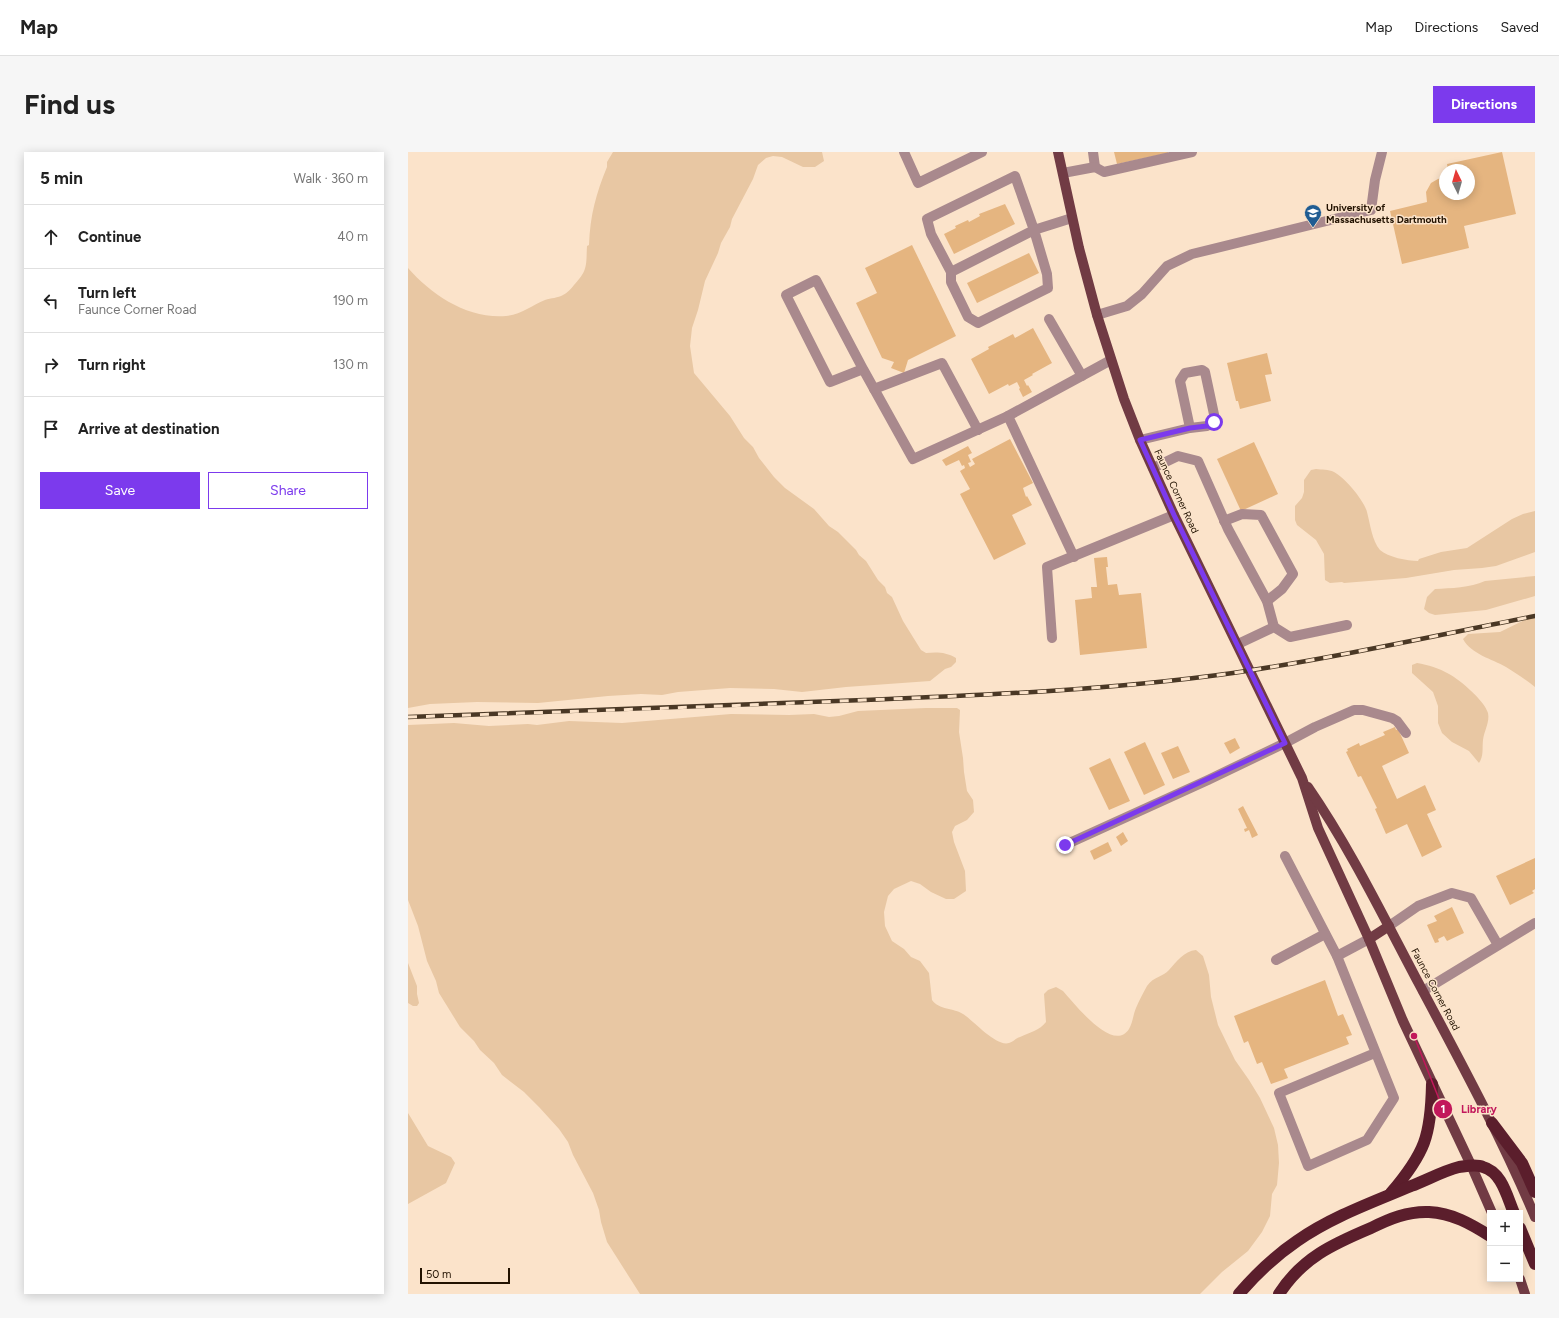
<!DOCTYPE html>
<meta charset="utf-8">
<style>
body{margin:0;font-family:Figtree,sans-serif;background:#f6f6f6;color:#222}
.controls{position:absolute;right:12px;bottom:12px;display:grid;overflow:hidden;border-radius:0px;box-shadow:0 2px 10px #0003}
.controls button{width:36px;height:36px;display:grid;place-items:center;padding:0;border:0;border-bottom:1px solid #e0e0e0;background:#fff;color:#222;font:20px sans-serif}
.compass{position:absolute;left:1031px;top:12px;width:36px;height:36px;border-radius:50%;background:#fff;box-shadow:0 2px 10px #0003;rotate:355deg}
.scale{position:absolute;left:12px;bottom:10px;width:90px;box-sizing:border-box;padding-left:4px;border:2px solid #221200;border-top:0;font-size:11px;line-height:14px;white-space:nowrap;color:#221200;-webkit-text-stroke:3px #fbe3ca;paint-order:stroke}
.stop{position:absolute;width:12px;height:12px;margin:-9px;border:3px solid #7c3aed;border-radius:50%;background:#fff}
.stop.end{background:#7c3aed;border-color:#fff;box-shadow:0 1px 4px #0008}
.list{margin:0;padding:0;list-style:none}
h2{display:flex;justify-content:space-between;align-items:center;height:52px;margin:0;padding:0 16px;font-size:17px}
h2 small{font-size:13px;font-weight:400;color:#767676}
.list li{display:grid;grid-template-columns:26px 1fr auto;gap:12px;align-items:center;box-sizing:border-box;height:64px;padding:0 16px;border-top:1px solid #e0e0e0}
.list b{display:block;font-size:15px;white-space:nowrap}
.list p{margin:0;font-size:13px;white-space:nowrap;color:#767676}
.list em{font-size:13px;font-style:normal;color:#767676}
.actions{display:flex;gap:8px;padding:12px 16px}
.actions a{flex:1;padding:9px 0;border:1px solid #7c3aed;border-radius:0px;text-align:center;font-size:14px;color:#7c3aed}
.actions .main{background:#7c3aed;color:#fff}
.icon{flex:none;width:22px;height:22px;fill:none;stroke:currentColor;stroke-width:2;stroke-linecap:round;stroke-linejoin:round}
.map{position:relative;flex:none;width:1127px;height:1142px;overflow:hidden;border-radius:0px}
header{display:flex;align-items:center;gap:24px;box-sizing:border-box;height:56px;padding:0 20px;background:#fff;border-bottom:1px solid #e0e0e0}
header strong{font-size:19px}
nav{display:flex;gap:22px;margin-inline-start:auto;font-size:14px}
.intro{display:flex;align-items:center;justify-content:space-between;box-sizing:border-box;height:96px;padding:0 24px}
h1{margin:0;font-size:28px}
.button{padding:10px 18px;border-radius:0px;background:#7c3aed;color:#fff;font-size:14px;font-weight:700}
main{display:flex;gap:24px;padding:0 24px}
aside{flex:1;background:#fff;border-radius:0px;box-shadow:0 2px 10px #0003}
.map>svg:first-child{display:block}
</style>
<header>
<strong>Map</strong>
<nav><a>Map</a><a>Directions</a><a>Saved</a></nav>
</header>
<div class="intro"><h1>Find us</h1><a class="button">Directions</a></div>
<main>
<aside>
<h2>5 min<small>Walk · 360 m</small></h2>
<ul class="list">
<li><svg class="icon" aria-label="ahead" viewBox="0 0 24 24"><path d="M12 20V5M6 11l6-6 6 6"/></svg><div><b>Continue</b></div><em>40 m</em></li>
<li><svg class="icon" aria-label="left" viewBox="0 0 24 24"><path d="M17 20v-9H6M10 6l-5 5 5 5"/></svg><div><b>Turn left</b><p>Faunce Corner Road</p></div><em>190 m</em></li>
<li><svg class="icon" aria-label="right" viewBox="0 0 24 24"><path d="M7 20v-9h11M14 6l5 5-5 5"/></svg><div><b>Turn right</b></div><em>130 m</em></li>
<li><svg class="icon" aria-label="arrive" viewBox="0 0 24 24"><path d="M6 21V4h12l-3 4 3 4H6"/></svg><div><b>Arrive at destination</b></div></li>
</ul>
<div class="actions"><a class="main">Save</a><a>Share</a></div>
</aside>
<div class="map">
<svg width="1127" height="1142" viewBox="0 0 1127 1142">
<rect width="100%" height="100%" fill="#fbe3ca"/>
<g fill="#e8c7a3">
<path d="M205 0H414L416 9 407 15H395L374 5 365 4 358 6 350 13 345 27 324 67 322 75 313 91 310 101 297 129 290 158 284 176 282 194 286 221 322 264 336 286 345 295 351 306 366 325 377 336 406 357 421 374 430 380 448 398 451 403 458 409 470 428 477 435 479 441 484 445 495 469 513 498 518 501C529 500 538 500 548 506V510L543 515 537 517 522 529 438 535 394 540 366 537 322 536 270 540 254 543 233 542 200 544 130 551 69 550 22 552 0 556V116C24 143 59 167 98 164 113 163 124 153 137 148 143 146 150 146 155 143 159 141 163 137 166 133 180 118 178 114 179 94L181 93C182 63 188 42 199 15V10Z"/>
<path d="M908 317C914 318 920 317 926 320 937 326 956 348 959 360 962 371 964 389 972 398 980 405 999 409 1010 409L1011 407 1033 400 1059 396 1104 367 1115 362 1127 359V400L1088 414 1074 416 1046 418 998 426 936 431 934 430 922 431 917 428 916 402 908 388 889 373 887 368V354L894 346 896 340V328L903 318Z"/>
<path d="M1127 424V444L1078 458 1027 463 1021 461 1016 457 1019 445 1027 437C1043 436 1062 436 1077 429Z"/>
<path d="M1127 463V535C1118 528 1108 521 1098 515 1084 507 1063 502 1055 487L1060 482 1092 480Z"/>
<path d="M1009 511C1020 513 1031 516 1041 522 1052 528 1076 548 1080 561 1082 570 1076 579 1075 588 1074 596 1076 604 1071 611L1061 599 1044 590 1034 581 1030 571V554L1025 540 1004 521V513Z"/>
<path d="M518 556H549L552 558 551 580 555 606 556 620 559 639 565 648 566 660 559 668 547 674 544 680 546 690 557 719 558 739 546 747H538L523 740 512 732 503 729 486 737 480 744 476 760 477 774 484 789 496 797 503 805 512 809 521 821 524 848C531 858 546 856 555 862 565 868 588 895 601 891 605 890 608 886 612 885 621 881 632 878 638 870L636 842 640 838 648 835 655 839C666 851 705 902 721 877 725 870 725 863 728 856 731 849 735 841 739 834 746 824 755 825 761 818 768 810 776 799 788 798L795 804 801 823 803 845 810 873 827 908 841 928 852 946 866 976 870 993 871 1011 869 1033 864 1042 862 1064 854 1080 840 1099 814 1120 792 1142H232L199 1090 193 1070 191 1058 185 1041 165 1003 160 990 151 977 131 955 116 940 94 923 86 911 72 898 66 889 52 875 31 841 28 829 19 809 10 774 0 748V573L46 571 81 574 120 572 129 573 161 569 214 571 323 562 381 563 406 562 421 565 431 564 450 559Z"/>
<polygon points="0,811 9,834 9,842 11,851 9,854 5,854 0,851"/>
<polygon points="0,961 20,994 43,1005 47,1011 38,1031 0,1052"/>
</g>
<g fill="#e5b580">
<polygon points="706,0 760,0 760,1 709,12"/>
<polygon points="1094,0 1108,62 1056,74 1061,96 994,112 982,59 1019,50 1018,40 1023,31 1030,27 1037,25 1037,42 1061,42 1061,18 1040,18 1039,12"/>
<polygon points="597,52 607,72 546,102 536,82 548,76 547,74 560,68 561,70 572,64 571,62"/>
<polygon points="504,93 548,184 500,208 496,221 483,216 486,210 474,206 448,151 469,141 457,116"/>
<polygon points="621,101 631,121 569,151 559,131"/>
<polygon points="625,176 644,211 624,222 625,223 616,228 619,234 620,233 624,240 615,245 611,237 612,236 609,230 601,234 600,232 581,242 563,207 581,197 580,195 605,182 607,186"/>
<polygon points="859,201 864,222 857,223 863,249 832,257 830,249 828,249 819,211"/>
<polygon points="602,287 625,331 615,336 618,345 619,344 624,353 604,363 618,392 586,408 552,342 562,337 552,319 557,316 556,313 554,314 551,308 538,314 534,308 560,294 564,301 560,303 563,310 560,311 562,315 567,312 564,307"/>
<polygon points="846,290 870,342 833,359 809,307"/>
<polygon points="699,405 700,415 698,415 700,433 709,432 711,443 733,441 739,496 672,503 667,448 684,446 683,435 689,435 686,406"/>
<polygon points="987,575 988,578 990,577 1001,601 974,614 989,647 1017,633 1028,658 1019,662 1034,695 1014,705 999,672 978,682 967,657 969,656 953,624 950,625 938,600 940,599 939,597 951,591 952,594 977,583 975,580"/>
<polygon points="827,586 832,596 822,602 816,591"/>
<polygon points="737,590 757,633 736,643 716,600"/>
<polygon points="770,594 782,620 765,627 753,601"/>
<polygon points="702,606 722,649 701,658 681,616"/>
<polygon points="835,654 850,683 844,686 841,678 837,680 836,677 839,676 830,657"/>
<polygon points="715,680 720,689 713,694 708,685"/>
<polygon points="700,690 704,699 686,708 682,699"/>
<polygon points="1127,706 1127,737 1124,739 1126,741 1102,753 1088,724"/>
<polygon points="1044,755 1056,781 1039,789 1036,784 1030,787 1031,790 1027,791 1019,773 1029,769 1026,764"/>
<polygon points="917,828 930,864 935,862 944,883 938,885 941,892 876,917 880,926 863,932 854,910 849,912 840,889 836,891 826,864"/>
</g>
<g fill="none" stroke-linecap="round" stroke-linejoin="round">
<g stroke="#a9898d" stroke-width="10">
<polyline points="496,0 510,31 574,0"/>
<polyline points="685,0 687,15"/>
<polyline points="655,21 687,15 696,20 784,0"/>
<polyline points="543,120 626,78 607,24 519,67 523,82 543,120 543,130 560,165 570,171 640,136 639,122 626,78 664,66"/>
<polyline points="689,163 719,154 734,142 759,114 784,102 963,58 967,28 974,0"/>
<polyline points="641,167 674,224"/>
<polyline points="455,217 408,128 378,143 422,230 455,217 505,307 600,264"/>
<polyline points="466,237 534,211 570,278"/>
<polyline points="732,288 782,276 799,274 806,270 807,267 797,220 794,218 777,221 772,229 782,276"/>
<polyline points="745,316 770,304 790,309 820,377 859,449 866,475"/>
<polyline points="816,369 834,362 853,363 885,422 874,437 859,449"/>
<polyline points="666,405 600,264 703,208"/>
<polyline points="644,486 639,415 766,363"/>
<polyline points="830,492 866,475 882,485 939,473"/>
<polyline points="657,693 800,628 877,591 907,575 946,558 955,558 984,566 989,569 998,581"/>
<polyline points="877,704 929,804 986,946 959,988 900,1014 871,941 967,901"/>
<polyline points="981,774 1010,754 1044,741 1063,746 1090,793"/>
<polyline points="929,804 961,787"/>
<polyline points="868,808 917,782"/>
<polyline points="1015,839 1127,771"/>
</g>
<g stroke="#713b44" stroke-width="10">
<polyline points="650,0 671,96 689,163 716,247 732,288 766,363 894,626 910,676 961,787 995,869 1063,1013 1084,1061"/>
<path d="M900 635C942 696 975 764 1010 830 1051 907 1093 984 1127 1065"/>
<polyline points="961,787 981,774"/>
<polyline points="1112,1127 1117,1142"/>
</g>
<g stroke="#5b1e2c" stroke-width="12">
<polyline points="1084,971 1114,1011 1127,1040"/>
<path d="M983 1041C1017 1001 1023 984 1024 932"/>
<polyline points="1112,1076 1127,1112"/>
<path d="M831 1142C848 1122 867 1104 889 1089 923 1065 965 1050 1003 1034 1019 1028 1035 1019 1051 1015 1059 1014 1068 1012 1075 1015 1094 1020 1099 1045 1106 1061"/>
<path d="M871 1142C894 1106 925 1092 963 1076 981 1067 1000 1059 1021 1060 1044 1061 1063 1072 1082 1084"/>
</g>
<defs>
<path id="rail" d="M0 565C152 560 304 555 456 548 579 543 703 538 825 521 926 506 1026 484 1127 464"/>
</defs>
<use href="#rail" stroke="#4a3825" stroke-width="4.5"/>
<use href="#rail" stroke="#fbe3ca" stroke-width="3" stroke-dasharray="9" stroke-linecap="butt"/>
</g>
<g fill="none" stroke-linecap="round" stroke-linejoin="round">
<polyline stroke="#7c3aed" stroke-width="5" points="657,693 877,591 766,363 732,288 782,276 799,274 806,270"/>
</g>
<defs>
<symbol id="university-pin" viewBox="-11 -11 22 30"><path d="M0 17L-7.5 6A9.5 9.5 0 1 1 7.5 6Z" fill="#1f5c92" stroke="#fbe3ca"/><path d="M0-5L7-2L0 1L-7-2ZM-4 1L0 2.5L4 1V4Q0 6-4 4Z" fill="#fff"/></symbol>
</defs>
<g fill-rule="evenodd">
<use href="#university-pin" x="895" y="51" width="20" height="27"/>
</g>
<g text-anchor="middle" stroke-width="3" stroke-linejoin="round" paint-order="stroke">
<g font-size="10" font-weight="bold" fill="#221200" stroke="#fbe3ca" text-anchor="start">
<text x="918" y="59">University of<tspan x="918" dy="12">Massachusetts Dartmouth</tspan></text>
</g>
<g font-size="10" fill="#221200" stroke="#fbe3ca">
<text transform="translate(769 339) rotate(65)" y="4">Faunce Corner Road</text>
<text transform="translate(1028 837) rotate(62)" y="4">Faunce Corner Road</text>
</g>
</g>
<path fill="none" stroke="#c2185b" stroke-width="1.5" d="M1006 884L1035 957"/>
<g fill="#c2185b" stroke="#fbe3ca" stroke-width="1.5">
<circle cx="1006" cy="884" r="4"/>
<circle cx="1035" cy="957" r="10"/>
</g>
<g font-size="12" text-anchor="middle" font-weight="bold" fill="#fff">
<text x="1035" y="961">1</text>
</g>
<g font-size="11" text-anchor="middle" font-weight="bold" fill="#c2185b" stroke="#fbe3ca" stroke-width="3" stroke-linejoin="round" paint-order="stroke">
<text x="1071" y="961">Library</text>
</g>
</svg>
<div class="controls">
<button>+</button>
<button>−</button>
</div>
<svg class="compass" viewBox="-18 -18 36 36"><path d="M0-13l5 13h-10z" fill="#e53935"/><path d="M0 13l5-13h-10z" fill="#767676"/></svg>
<div class="scale">50 m</div>
<div class="stop" style="left:806px;top:270px"></div>
<div class="stop end" style="left:657px;top:693px"></div>
</div>
</main>
